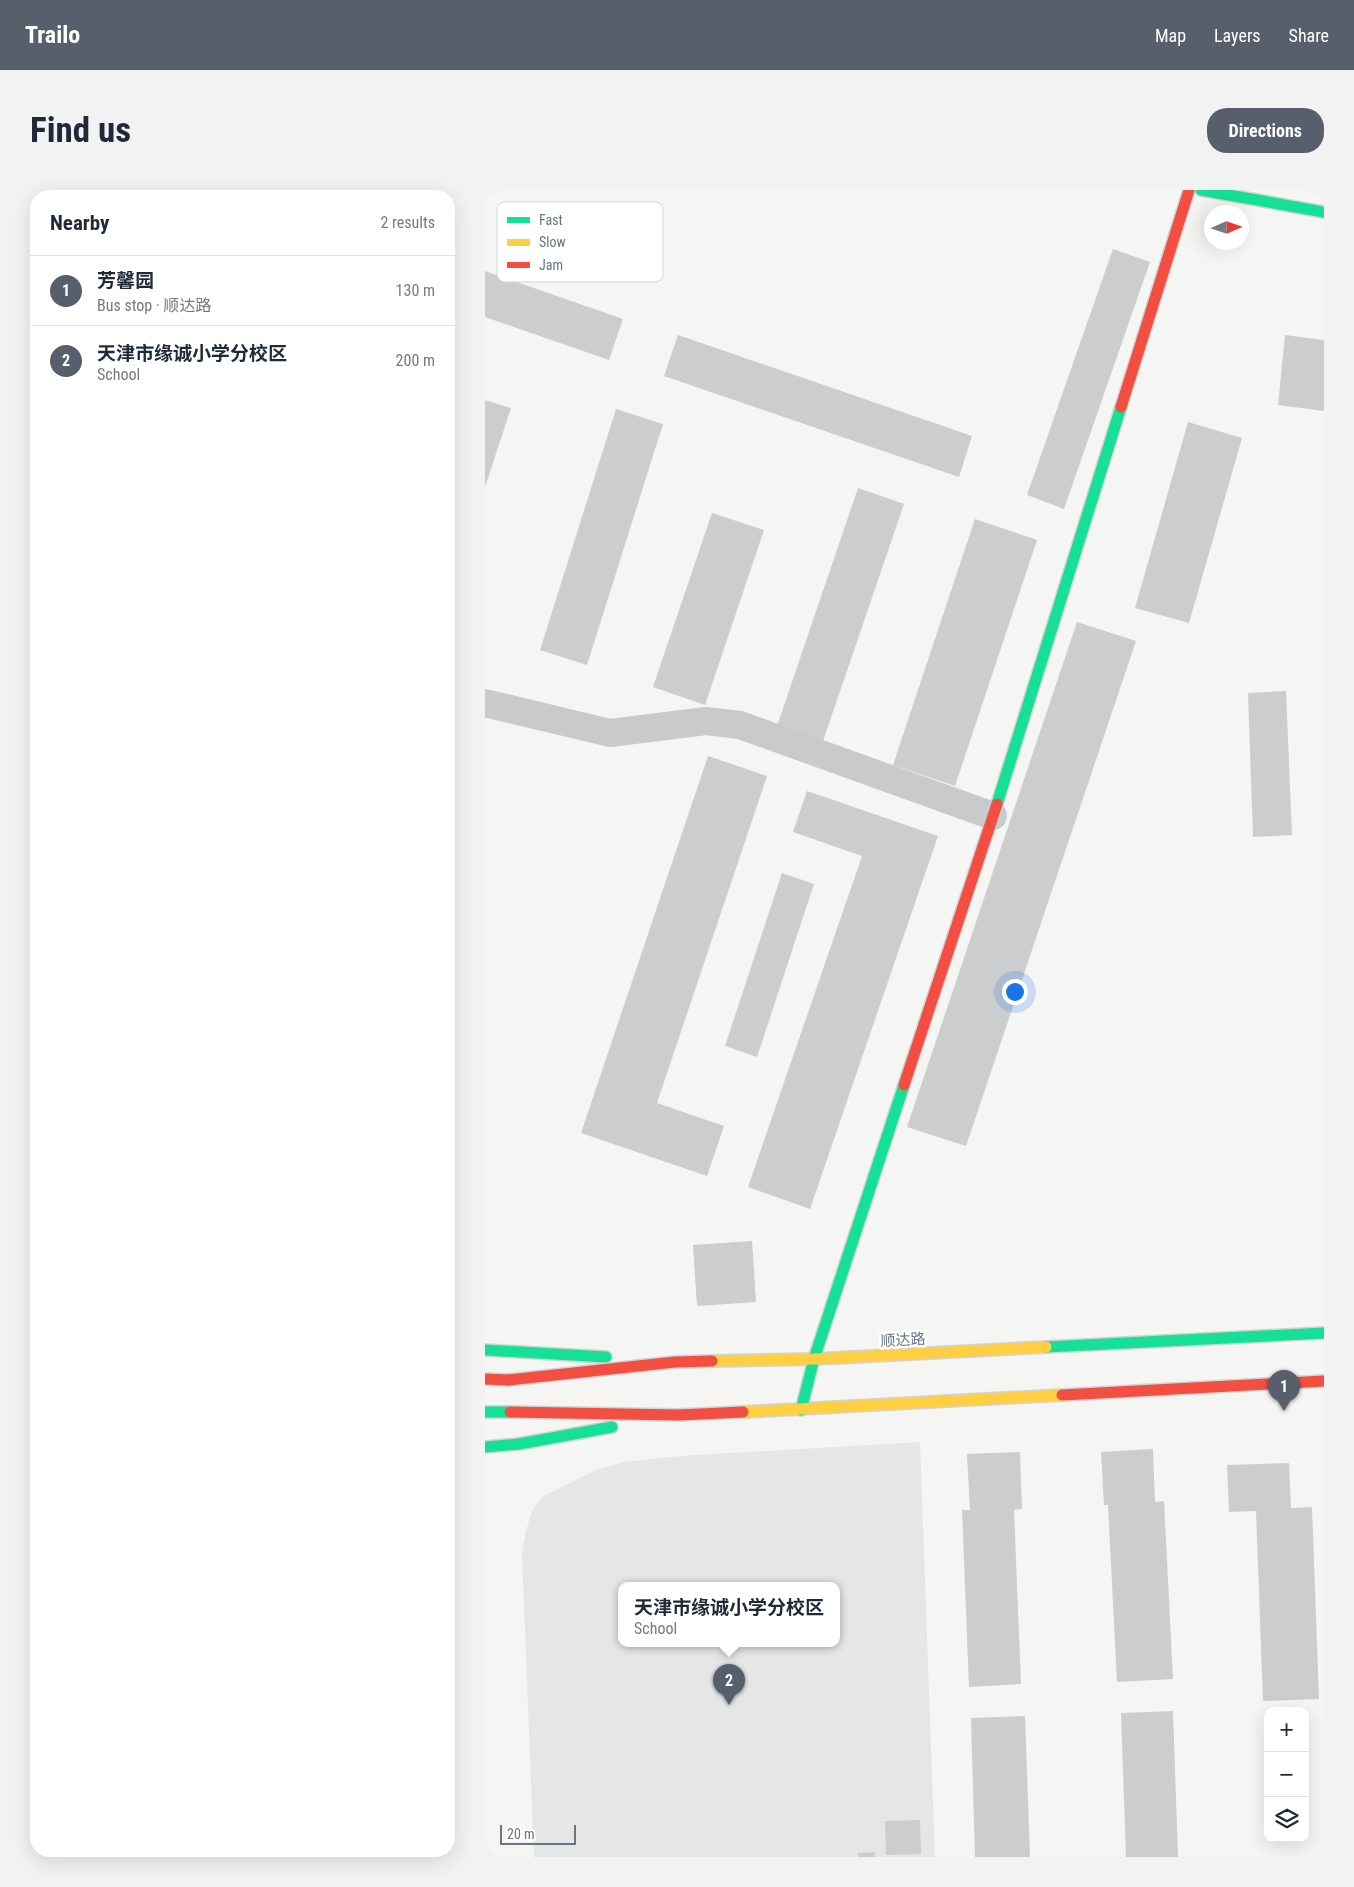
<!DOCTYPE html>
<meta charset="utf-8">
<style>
body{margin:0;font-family:"Roboto Condensed","Noto Sans SC",sans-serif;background:#f2f2f3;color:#1f2937}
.controls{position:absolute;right:15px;bottom:15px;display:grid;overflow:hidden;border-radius:10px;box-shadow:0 5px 20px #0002}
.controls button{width:45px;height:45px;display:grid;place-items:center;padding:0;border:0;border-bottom:1px solid #e0e1e3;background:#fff;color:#1f2937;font:25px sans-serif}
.compass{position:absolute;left:719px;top:15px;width:45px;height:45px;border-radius:50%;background:#fff;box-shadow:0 5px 20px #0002;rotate:87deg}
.scale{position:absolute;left:15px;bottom:12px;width:76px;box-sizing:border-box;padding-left:5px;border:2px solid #677682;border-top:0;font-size:14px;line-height:18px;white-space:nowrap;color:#677682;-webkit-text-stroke:4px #fff;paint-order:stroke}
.you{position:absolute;left:529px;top:801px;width:18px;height:18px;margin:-12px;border:4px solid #fff;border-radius:50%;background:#1a73e8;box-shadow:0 0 0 8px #1a73e833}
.badge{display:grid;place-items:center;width:32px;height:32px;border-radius:50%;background:#565f6b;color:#fff;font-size:16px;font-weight:700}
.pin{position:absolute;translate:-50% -41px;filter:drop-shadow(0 1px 2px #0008)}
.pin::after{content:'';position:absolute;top:26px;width:18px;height:15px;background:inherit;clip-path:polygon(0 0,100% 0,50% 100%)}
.popup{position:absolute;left:133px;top:1392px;width:222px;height:65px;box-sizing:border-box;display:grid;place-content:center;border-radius:10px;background:#fff;filter:drop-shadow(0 1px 4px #0005);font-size:16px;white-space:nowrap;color:#747a83}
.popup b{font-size:19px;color:#1f2937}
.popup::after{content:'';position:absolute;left:50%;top:100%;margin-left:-10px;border:10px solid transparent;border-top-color:#fff}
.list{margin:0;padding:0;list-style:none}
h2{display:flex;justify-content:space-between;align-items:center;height:65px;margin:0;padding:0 20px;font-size:21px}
h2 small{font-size:16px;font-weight:400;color:#747a83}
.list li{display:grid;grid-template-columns:32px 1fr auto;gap:15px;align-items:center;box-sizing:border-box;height:70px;padding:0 20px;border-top:1px solid #e0e1e3}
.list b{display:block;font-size:19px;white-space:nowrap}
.list p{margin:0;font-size:16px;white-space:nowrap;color:#747a83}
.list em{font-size:16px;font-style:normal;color:#747a83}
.icon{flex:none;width:28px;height:28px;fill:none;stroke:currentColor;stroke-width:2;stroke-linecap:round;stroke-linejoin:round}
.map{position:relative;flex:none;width:839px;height:1667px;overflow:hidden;border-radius:20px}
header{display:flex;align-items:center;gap:30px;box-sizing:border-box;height:70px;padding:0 25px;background:#565f6b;color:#fff}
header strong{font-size:24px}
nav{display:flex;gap:28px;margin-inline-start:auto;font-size:18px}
.intro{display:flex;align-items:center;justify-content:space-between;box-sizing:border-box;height:120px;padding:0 30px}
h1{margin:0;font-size:35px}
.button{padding:12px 22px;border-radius:20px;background:#565f6b;color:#fff;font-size:18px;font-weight:700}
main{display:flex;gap:30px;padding:0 30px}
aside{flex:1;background:#fff;border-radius:20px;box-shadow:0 5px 20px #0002}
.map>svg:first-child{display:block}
</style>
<header>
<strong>Trailo</strong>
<nav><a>Map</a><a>Layers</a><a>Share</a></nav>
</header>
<div class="intro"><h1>Find us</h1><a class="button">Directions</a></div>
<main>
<aside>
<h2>Nearby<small>2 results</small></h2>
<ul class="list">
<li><span class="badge">1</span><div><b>芳馨园</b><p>Bus stop · 顺达路</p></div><em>130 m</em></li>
<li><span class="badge">2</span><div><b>天津市缘诚小学分校区</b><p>School</p></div><em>200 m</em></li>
</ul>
</aside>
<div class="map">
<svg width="839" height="1667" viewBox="0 0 839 1667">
<rect width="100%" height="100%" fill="#f5f5f4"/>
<path fill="#e5e6e6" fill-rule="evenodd" d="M435 1252 450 1667H49L37 1364 41 1341 47 1321 57 1307 113 1279 139 1272 195 1266ZM136 1396H352V1454H136Z"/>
<g fill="#cccdce">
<polygon points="628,59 665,72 579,319 542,305"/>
<polygon points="0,81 138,129 124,170 0,127"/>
<polygon points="193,145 487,246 474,287 179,186"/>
<polygon points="800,145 839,150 839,221 793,215"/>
<polygon points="0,210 26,218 0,297"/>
<polygon points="131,219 178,234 102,475 55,460"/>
<polygon points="703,232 757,248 704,433 650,418"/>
<polygon points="373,298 419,314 337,554 291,539"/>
<polygon points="227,323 279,340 220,515 168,497"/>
<polygon points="490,329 552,350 470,596 408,575"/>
<polygon points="592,432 651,451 481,956 422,937"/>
<polygon points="801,501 807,645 768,647 763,503"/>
<polygon points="223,566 282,586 172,913 239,936 222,986 96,943"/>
<polygon points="322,601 453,646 325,1019 263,997 377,666 308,642"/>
<polygon points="297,683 329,694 272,867 240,856"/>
<polygon points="267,1051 271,1112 212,1116 208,1055"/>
<polygon points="668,1259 670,1312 679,1311 688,1489 632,1492 623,1315 619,1315 616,1262"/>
<polygon points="535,1262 537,1319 529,1320 536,1494 484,1497 477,1320 485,1320 482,1264"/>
<polygon points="804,1273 806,1318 827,1317 834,1509 778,1511 771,1321 744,1322 742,1275"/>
<polygon points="688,1521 693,1667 641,1667 636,1523"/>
<polygon points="540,1526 545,1667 490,1667 486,1528"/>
<polygon points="435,1630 436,1664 401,1665 400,1631"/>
<polygon points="390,1662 390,1667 373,1667 373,1663"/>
</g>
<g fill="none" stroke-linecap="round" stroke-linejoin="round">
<defs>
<g id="fast">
<polyline points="716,0 839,22"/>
<polyline points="512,614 636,217"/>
<polyline points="561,1157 839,1143"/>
<polyline points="0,1160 121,1167"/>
<polyline points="316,1220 329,1169 419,895"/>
<polyline points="0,1222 25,1222"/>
<polyline points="0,1257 34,1254 127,1237"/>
</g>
<g id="slow">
<polyline points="227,1171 329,1169 561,1157"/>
<polyline points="258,1222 577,1205"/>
</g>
<g id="jam">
<polyline points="636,217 704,0"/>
<polyline points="419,895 512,614"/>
<polyline points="0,1189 23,1190"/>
<polyline points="23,1190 190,1172 227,1171"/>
<polyline points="577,1205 839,1191"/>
<polyline points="25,1222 193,1225 258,1222"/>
</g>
</defs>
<use href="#fast" stroke="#d2d3d3" stroke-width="14"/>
<use href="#slow" stroke="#d2d3d3" stroke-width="14"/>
<use href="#jam" stroke="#d2d3d3" stroke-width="14"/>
<polyline stroke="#c9cacb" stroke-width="28" points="0,513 125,543 221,531 255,535 508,626"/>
<use href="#fast" stroke="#16e098" stroke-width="11"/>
<use href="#slow" stroke="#ffcf43" stroke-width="11"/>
<use href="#jam" stroke="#f24e42" stroke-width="11"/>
</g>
<g text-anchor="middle" stroke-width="5" stroke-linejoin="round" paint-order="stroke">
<g font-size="15" fill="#677682" stroke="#fff">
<text transform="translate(418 1150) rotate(-3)" y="5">顺达路</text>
</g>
</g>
<rect x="12" y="12" width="166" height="80" rx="8" fill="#fff" stroke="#d1d6da" stroke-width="1"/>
<rect x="22" y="27" width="23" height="6" fill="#16e098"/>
<rect x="22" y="49" width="23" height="7" fill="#ffcf43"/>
<rect x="22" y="72" width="23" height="6" fill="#f24e42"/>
<g font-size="14" fill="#677682">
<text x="54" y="35">Fast</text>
<text x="54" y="57">Slow</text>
<text x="54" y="80">Jam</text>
</g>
</svg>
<div class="controls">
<button>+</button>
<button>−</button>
<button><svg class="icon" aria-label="layers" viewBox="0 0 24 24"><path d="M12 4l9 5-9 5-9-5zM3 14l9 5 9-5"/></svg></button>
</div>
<svg class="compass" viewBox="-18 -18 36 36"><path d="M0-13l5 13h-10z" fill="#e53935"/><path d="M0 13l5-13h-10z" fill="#747a83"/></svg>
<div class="scale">20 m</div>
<div class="you"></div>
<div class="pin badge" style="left:799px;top:1221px">1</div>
<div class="pin badge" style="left:244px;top:1515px">2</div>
<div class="popup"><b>天津市缘诚小学分校区</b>School</div>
</div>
</main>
